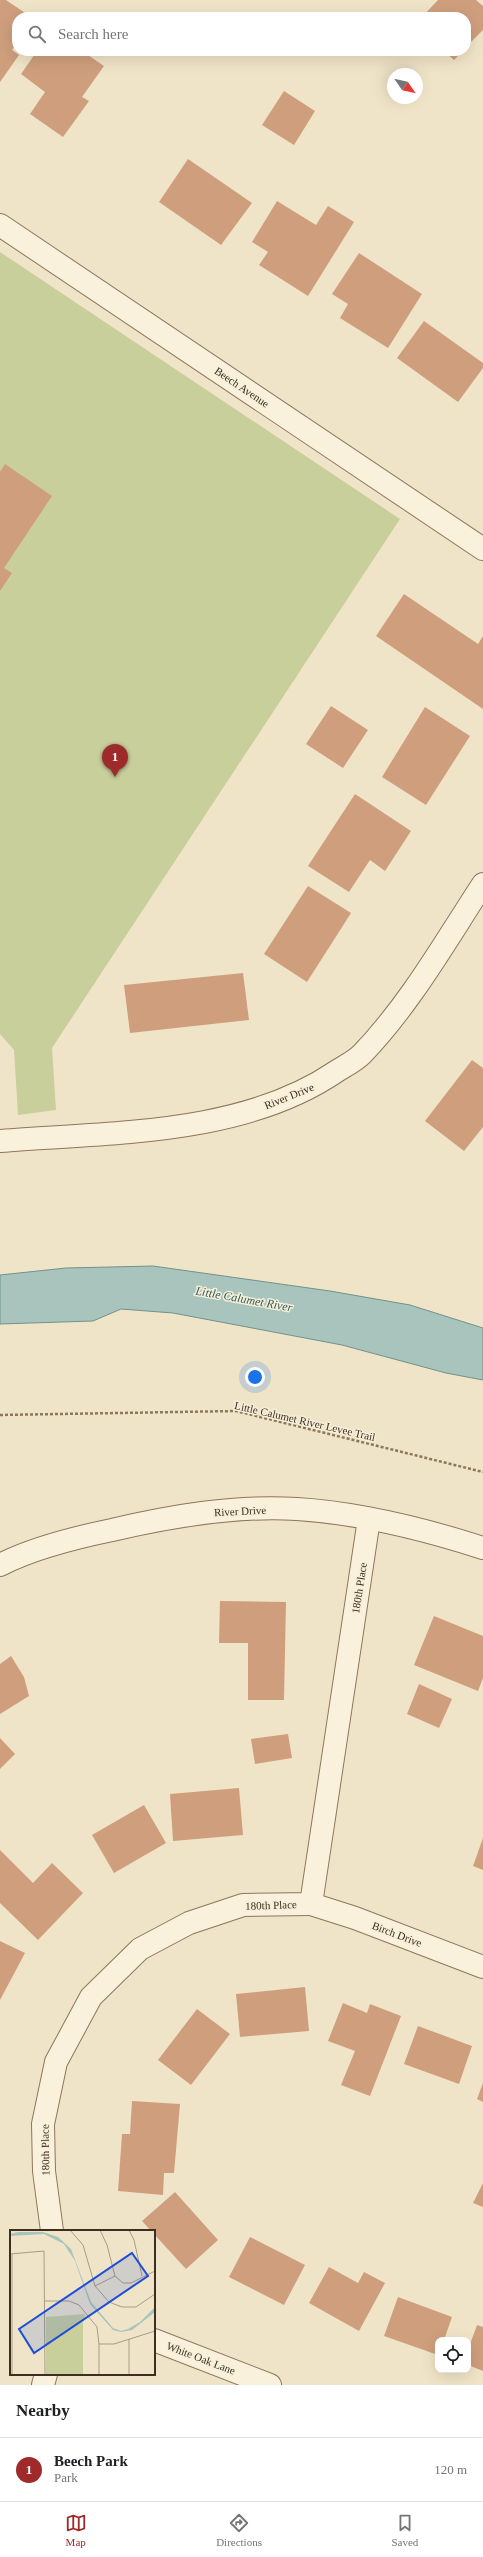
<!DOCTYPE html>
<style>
body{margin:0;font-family:Georgia,serif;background:#f2f2f2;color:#202124}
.controls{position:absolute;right:12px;bottom:12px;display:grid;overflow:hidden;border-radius:8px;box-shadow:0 4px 16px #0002}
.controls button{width:36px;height:36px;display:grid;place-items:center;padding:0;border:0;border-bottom:1px solid #e0e0e0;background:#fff;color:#202124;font:20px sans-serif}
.compass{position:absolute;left:387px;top:68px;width:36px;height:36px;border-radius:50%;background:#fff;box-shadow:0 4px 16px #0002;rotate:124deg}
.you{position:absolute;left:255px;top:1377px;width:14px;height:14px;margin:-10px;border:3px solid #fff;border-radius:50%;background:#1a73e8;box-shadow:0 0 0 6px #1a73e833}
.badge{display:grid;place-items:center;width:26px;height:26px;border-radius:50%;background:#9e2a2b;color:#fff;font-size:13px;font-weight:700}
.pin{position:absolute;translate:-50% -33px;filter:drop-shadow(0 1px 2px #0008)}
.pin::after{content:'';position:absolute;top:21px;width:14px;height:12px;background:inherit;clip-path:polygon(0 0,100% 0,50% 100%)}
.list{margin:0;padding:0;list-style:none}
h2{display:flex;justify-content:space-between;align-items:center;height:52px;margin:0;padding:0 16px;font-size:17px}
h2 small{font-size:13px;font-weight:400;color:#757577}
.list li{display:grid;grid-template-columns:26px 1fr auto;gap:12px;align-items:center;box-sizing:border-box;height:64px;padding:0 16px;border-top:1px solid #e0e0e0}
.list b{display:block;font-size:15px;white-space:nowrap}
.list p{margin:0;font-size:13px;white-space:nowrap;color:#757577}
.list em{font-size:13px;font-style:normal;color:#757577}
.icon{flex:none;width:22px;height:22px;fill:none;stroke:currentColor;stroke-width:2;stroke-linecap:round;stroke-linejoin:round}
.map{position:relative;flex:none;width:483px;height:2385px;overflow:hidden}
.search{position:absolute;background:#fff;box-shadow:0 4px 16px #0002;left:12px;right:12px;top:12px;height:44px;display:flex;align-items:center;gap:10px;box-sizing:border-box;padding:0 14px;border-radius:16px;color:#757577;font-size:15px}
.sheet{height:116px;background:#fff}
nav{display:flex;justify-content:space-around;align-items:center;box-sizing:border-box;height:56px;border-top:1px solid #e0e0e0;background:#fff;font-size:11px;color:#757577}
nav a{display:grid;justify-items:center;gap:2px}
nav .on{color:#9e2a2b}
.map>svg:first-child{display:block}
</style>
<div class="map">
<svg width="483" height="2385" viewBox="0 0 483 2385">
<rect width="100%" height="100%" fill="#f0e4c8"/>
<polygon fill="#c9cf9b" points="0,252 400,519 52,1048 56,1110 18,1115 14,1050 0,1034"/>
<polygon fill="#a9c4bc" stroke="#6f938a" points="153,1266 330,1291 410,1305 483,1328 483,1380 446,1373 342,1345 173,1313 121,1309 93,1321 0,1324 0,1275 66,1268"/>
<g fill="#cf9f7d">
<polygon points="0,0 6,0 31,17 17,17 17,42 12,50 19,55 0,82"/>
<polygon points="438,0 476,0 483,6 483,30 466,47 466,17 422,17"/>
<polygon points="37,51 82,51 104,66 82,97 89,101 63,137 30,114 45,92 21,74"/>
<polygon points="444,51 463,51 454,60"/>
<polygon points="284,91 315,111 294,145 262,125"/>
<polygon points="188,159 252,203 221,245 159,202"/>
<polygon points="277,201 316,225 328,206 354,222 308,296 259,265 268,252 252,242"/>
<polygon points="359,253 422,294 388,348 340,318 348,304 332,294"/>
<polygon points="424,321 483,363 483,368 458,402 397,358"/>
<polygon points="5,464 52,496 4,568 12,573 0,591 0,472"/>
<polygon points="404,594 478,644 483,636 483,709 376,636"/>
<polygon points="331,706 368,730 343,768 306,744"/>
<polygon points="425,707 470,736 426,805 382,777"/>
<polygon points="355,794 411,831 385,871 370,860 349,892 308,866"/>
<polygon points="308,886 351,913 307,982 264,954"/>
<polygon points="243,973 249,1020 130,1033 124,985"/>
<polygon points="472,1060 483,1068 483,1127 464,1151 425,1121"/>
<polygon points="220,1601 286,1602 284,1700 248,1700 248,1643 219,1643"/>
<polygon points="434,1616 483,1636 483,1678 478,1691 414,1665"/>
<polygon points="11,1656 24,1677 29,1696 0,1714 0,1664"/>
<polygon points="419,1684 452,1699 439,1728 407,1714"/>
<polygon points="288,1734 292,1758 255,1764 251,1739"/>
<polygon points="0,1738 15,1754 0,1769"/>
<polygon points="239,1788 243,1835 173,1841 170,1794"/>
<polygon points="144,1805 166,1843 114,1873 92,1835"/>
<polygon points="483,1838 483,1870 473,1866"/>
<polygon points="0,1850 33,1883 52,1863 83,1893 38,1940 0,1903"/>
<polygon points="0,1941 25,1953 0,2000"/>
<polygon points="305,1987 309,2031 240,2037 236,1994"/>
<polygon points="343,2003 367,2013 370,2004 401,2016 370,2096 341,2085 355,2051 328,2041"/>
<polygon points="197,2009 230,2034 191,2085 158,2060"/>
<polygon points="418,2026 472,2046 459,2084 404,2064"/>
<polygon points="483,2083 483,2102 477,2099"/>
<polygon points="132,2101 180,2104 174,2173 164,2173 163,2195 118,2191 122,2134 130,2134"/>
<polygon points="483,2183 483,2207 473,2203"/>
<polygon points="175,2192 218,2240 186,2269 142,2221"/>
<polygon points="250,2237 305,2265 284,2305 229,2277"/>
<polygon points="329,2267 358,2283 364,2272 385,2283 359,2331 309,2303"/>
<polygon points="398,2297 452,2317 444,2340 438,2340 438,2355 384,2336"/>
<polygon points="477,2325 483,2327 483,2371 468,2365 468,2350"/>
</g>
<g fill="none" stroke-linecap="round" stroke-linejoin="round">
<defs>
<g id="minor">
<polyline points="0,225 483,549"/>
<path d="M0 1141C110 1132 242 1136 337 1071 345 1066 355 1061 362 1054 410 1004 445 942 483 884"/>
<path d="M0 1565C31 1549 78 1537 112 1530 172 1516 236 1505 297 1509 360 1513 424 1529 483 1548"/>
<polyline points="311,1904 355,1918 483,1967"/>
<polyline points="52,2231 44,2171 43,2124 56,2062 91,1997 140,1949 189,1923 243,1905 311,1904 369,1519"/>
<polyline points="154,2340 270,2385"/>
<polyline points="43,2385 46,2374"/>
</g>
</defs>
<use href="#minor" stroke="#8d765c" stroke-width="24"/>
<polyline stroke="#8d765c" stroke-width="2.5" stroke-dasharray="3 2" stroke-linecap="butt" points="0,1415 236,1411 483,1472"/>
<use href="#minor" stroke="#faf1dc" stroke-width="22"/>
</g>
<g text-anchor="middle" stroke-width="3" stroke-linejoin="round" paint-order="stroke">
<g font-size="11" fill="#3d2e20" stroke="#f7eed8">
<text transform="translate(242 387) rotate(34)" y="4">Beech Avenue</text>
<text transform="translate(289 1096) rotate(-22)" y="4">River Drive</text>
<text transform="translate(305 1421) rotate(13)" y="4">Little Calumet River Levee Trail</text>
<text transform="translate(240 1511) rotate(-3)" y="4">River Drive</text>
<text transform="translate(359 1588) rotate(-81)" y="4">180th Place</text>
<text transform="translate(271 1905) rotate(-2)" y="4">180th Place</text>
<text transform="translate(397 1934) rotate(21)" y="4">Birch Drive</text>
<text transform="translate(45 2150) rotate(-91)" y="4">180th Place</text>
<text transform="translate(201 2358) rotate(21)" y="4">White Oak Lane</text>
</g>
<g font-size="12" font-style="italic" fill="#2f5d5a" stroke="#f7eed8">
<text transform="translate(244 1299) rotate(10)" y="4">Little Calumet River</text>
</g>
</g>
<g transform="translate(10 2230)">
<rect width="145" height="145" fill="#f0e4c8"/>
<path d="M75 84 73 93V145H36V87Z" fill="#c9cf9b"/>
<path d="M33 2 48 7 61 19 81 72 103 98 111 101 118 99 130 92 145 77V82L122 100 111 102 103 100 80 74 65 31 54 14 34 4 0 6V4L8 2Z" fill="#a9c4bc"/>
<path fill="none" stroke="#a89b85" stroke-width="1" d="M60 0 73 15 85 56 99 72 112 77H126L145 64M90 0 97 15 105 46M119 0 124 10 132 46M0 24 34 21 35 145M2 24V145M85 56 105 46 113 53H121L145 41M35 71H59L69 75 87 97 89 114H104L145 101M119 109V145M89 114V145"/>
<path fill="#1d4ed8" fill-opacity="0.15" stroke="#1d4ed8" stroke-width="2" d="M122 23 138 46 24 123 9 99Z"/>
<rect width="145" height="145" fill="none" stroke="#3d2e20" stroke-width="2"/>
</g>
</svg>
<div class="controls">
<button><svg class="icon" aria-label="locate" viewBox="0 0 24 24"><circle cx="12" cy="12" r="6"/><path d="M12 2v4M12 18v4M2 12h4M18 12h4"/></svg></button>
</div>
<svg class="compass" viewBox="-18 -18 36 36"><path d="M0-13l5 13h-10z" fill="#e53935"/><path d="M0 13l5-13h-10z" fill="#757577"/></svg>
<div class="you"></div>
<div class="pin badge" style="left:115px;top:777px">1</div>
<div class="search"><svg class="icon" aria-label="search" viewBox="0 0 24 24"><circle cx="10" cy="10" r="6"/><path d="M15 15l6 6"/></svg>Search here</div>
</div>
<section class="sheet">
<h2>Nearby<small></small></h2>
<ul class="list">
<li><span class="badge">1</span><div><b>Beech Park</b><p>Park</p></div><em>120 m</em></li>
</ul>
</section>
<nav>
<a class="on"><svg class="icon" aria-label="map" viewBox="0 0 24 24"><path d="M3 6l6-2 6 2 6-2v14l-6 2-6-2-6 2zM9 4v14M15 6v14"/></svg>Map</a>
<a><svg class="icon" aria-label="directions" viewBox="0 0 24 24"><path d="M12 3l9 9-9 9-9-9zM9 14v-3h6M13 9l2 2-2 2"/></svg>Directions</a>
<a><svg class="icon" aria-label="saved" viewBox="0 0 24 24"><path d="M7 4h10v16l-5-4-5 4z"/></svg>Saved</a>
</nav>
